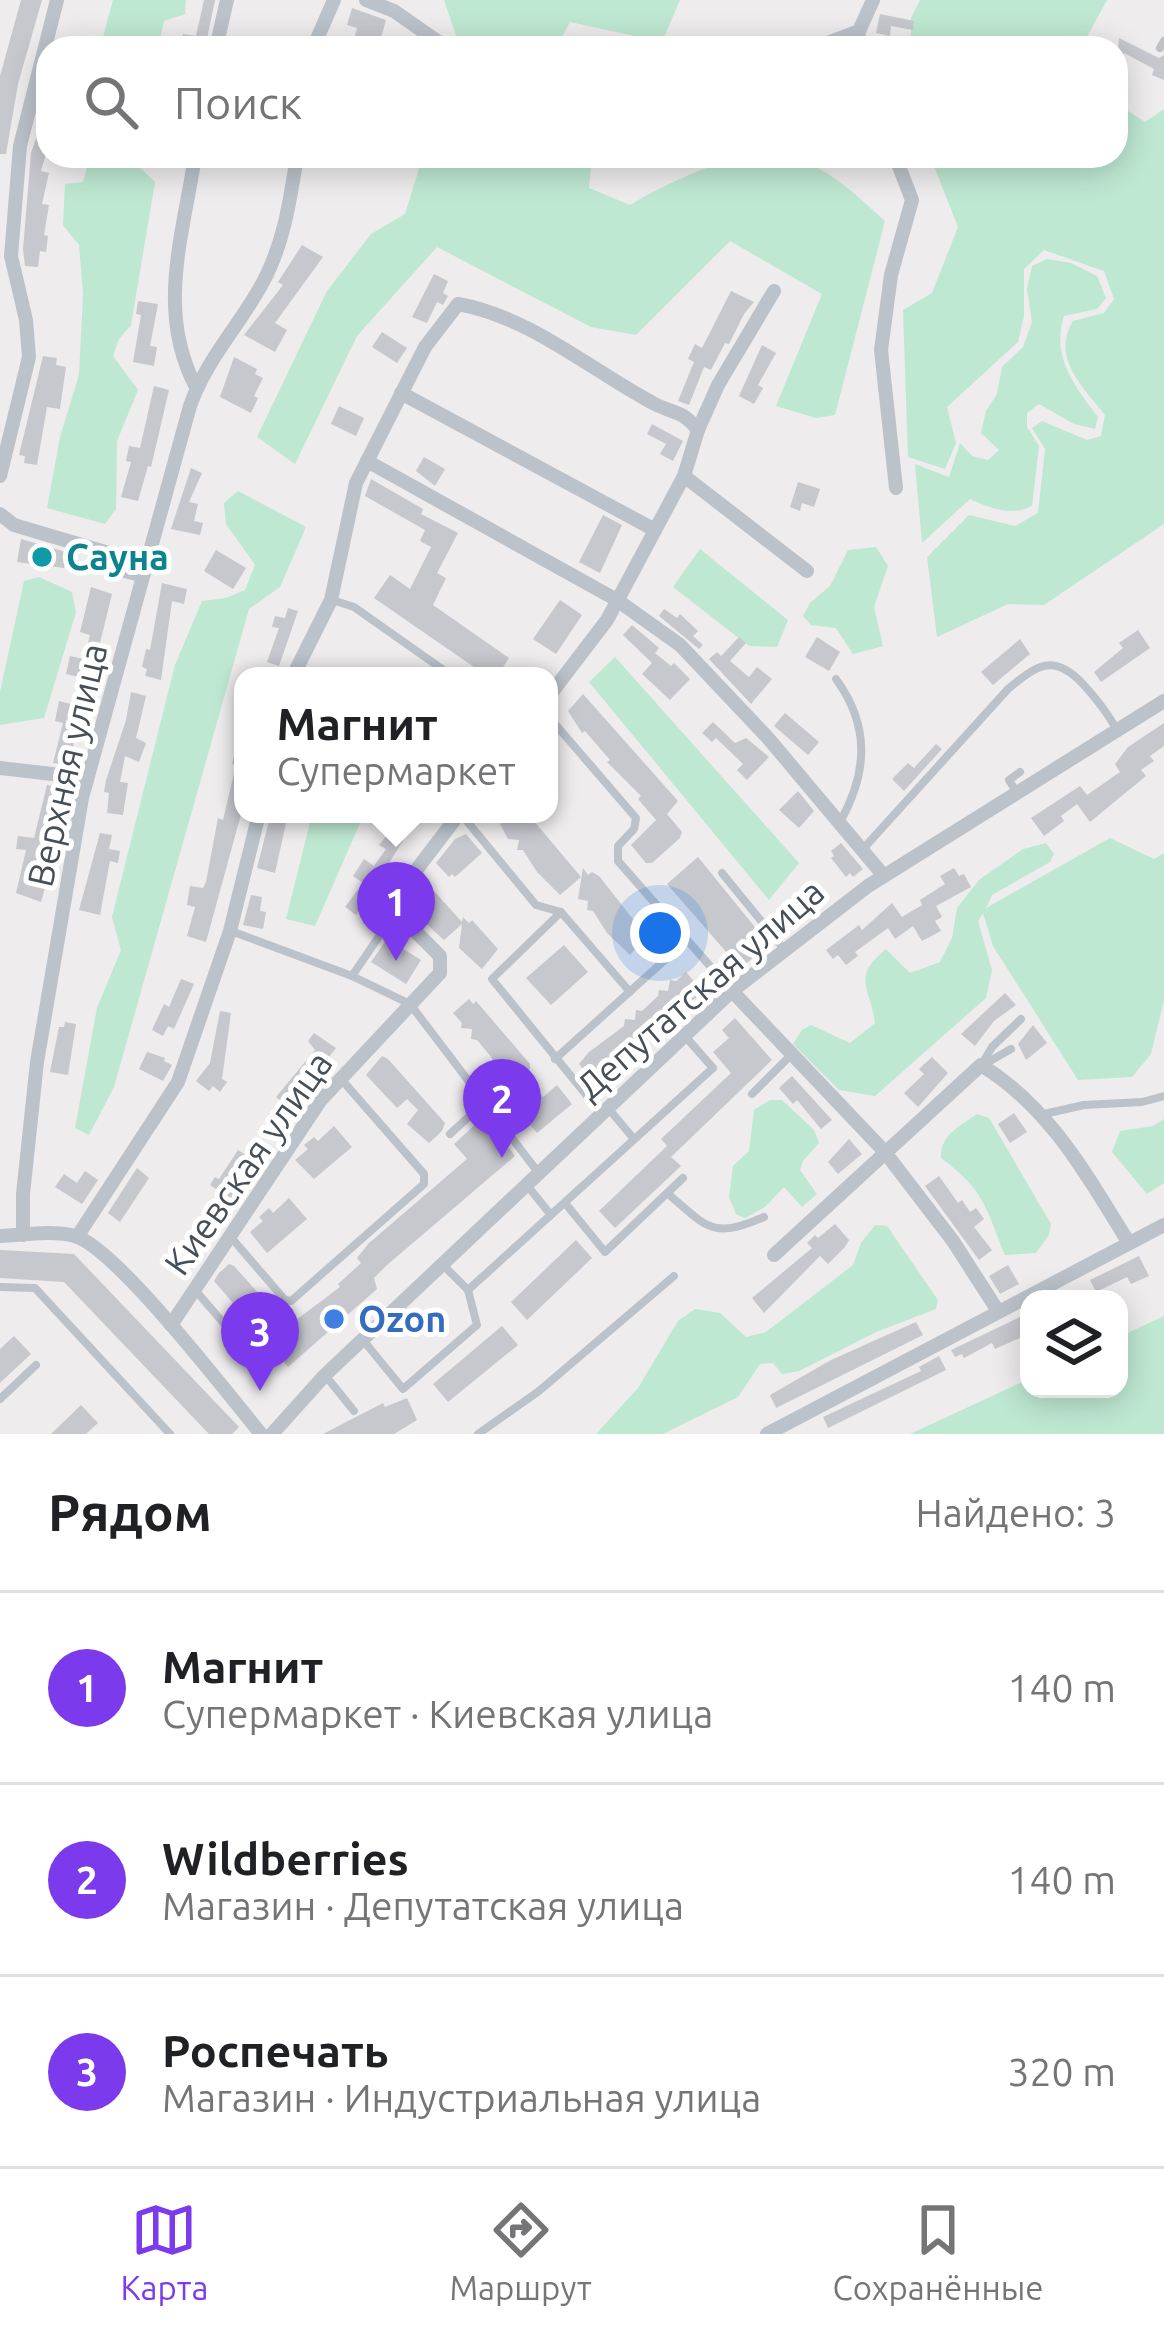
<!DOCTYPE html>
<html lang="ru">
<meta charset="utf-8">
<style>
body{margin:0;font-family:Ubuntu,sans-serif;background:#f6f6f6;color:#202124}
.controls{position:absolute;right:36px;bottom:36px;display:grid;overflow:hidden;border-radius:24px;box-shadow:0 6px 30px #0003}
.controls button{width:108px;height:108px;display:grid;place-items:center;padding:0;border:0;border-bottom:3px solid #e0e0e0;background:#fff;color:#202124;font:60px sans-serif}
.you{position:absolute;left:660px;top:933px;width:42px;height:42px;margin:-30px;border:9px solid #fff;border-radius:50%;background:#1a73e8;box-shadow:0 0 0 18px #1a73e833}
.badge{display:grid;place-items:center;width:78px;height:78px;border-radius:50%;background:#7c3aed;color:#fff;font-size:39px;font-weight:700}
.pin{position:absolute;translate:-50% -99px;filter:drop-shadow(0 3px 6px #0008)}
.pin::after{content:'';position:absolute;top:63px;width:42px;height:36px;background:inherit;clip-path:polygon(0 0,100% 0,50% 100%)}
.popup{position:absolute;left:234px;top:667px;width:324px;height:156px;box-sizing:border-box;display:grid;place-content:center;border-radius:24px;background:#fff;filter:drop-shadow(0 3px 9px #0005);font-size:39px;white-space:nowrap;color:#757577}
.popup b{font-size:45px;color:#202124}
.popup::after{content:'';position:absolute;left:50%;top:100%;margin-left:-24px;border:24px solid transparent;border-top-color:#fff}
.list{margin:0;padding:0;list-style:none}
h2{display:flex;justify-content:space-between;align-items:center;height:156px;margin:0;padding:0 48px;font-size:51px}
h2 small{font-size:39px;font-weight:400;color:#757577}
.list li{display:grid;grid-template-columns:78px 1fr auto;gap:36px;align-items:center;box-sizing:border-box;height:192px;padding:0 48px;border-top:3px solid #e0e0e0}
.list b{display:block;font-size:45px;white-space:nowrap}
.list p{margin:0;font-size:39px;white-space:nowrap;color:#757577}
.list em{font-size:39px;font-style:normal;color:#757577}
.icon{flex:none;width:66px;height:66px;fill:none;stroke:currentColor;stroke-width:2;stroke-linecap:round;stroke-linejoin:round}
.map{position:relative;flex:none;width:1164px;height:1434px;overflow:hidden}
.search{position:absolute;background:#fff;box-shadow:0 6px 30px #0003;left:36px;right:36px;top:36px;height:132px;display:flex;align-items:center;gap:30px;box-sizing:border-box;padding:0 42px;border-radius:36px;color:#757577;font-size:45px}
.sheet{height:732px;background:#fff}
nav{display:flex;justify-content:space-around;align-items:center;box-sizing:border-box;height:168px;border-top:3px solid #e0e0e0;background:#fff;font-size:33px;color:#757577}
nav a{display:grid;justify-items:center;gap:6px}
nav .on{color:#7c3aed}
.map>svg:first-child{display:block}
</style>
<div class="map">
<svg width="1164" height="1434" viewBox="0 0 1164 1434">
<rect width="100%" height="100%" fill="#eeecec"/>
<g fill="#bee8d2">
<polygon points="113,0 186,0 185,14 164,21 158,48 100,48"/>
<polygon points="444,0 680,0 662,42 570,22 556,48 474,48 458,41"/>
<polygon points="920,0 1107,0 1081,48 911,48 911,18"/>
<path d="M1116 103 1145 122 1164 109V524L1044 605 1008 604 937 637 927 557 969 515 1015 526 1038 513 1045 449 1032 428 1042 421 1087 440 1101 436 1105 415C1082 386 1051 358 1073 321L1104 313 1114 299 1104 271 1044 250 1024 269V316L1018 342 947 407 956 443 945 469 908 457 903 310 932 293 958 227 930 156H1116Z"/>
<polygon points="90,156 143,156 139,167 155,182 131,325 119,339 113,356 138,390 117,441 116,509 105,524 47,508 60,437 79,375 83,294 79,245 63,225 65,184 83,182"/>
<path d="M423 156H592L589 188 630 205C669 182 746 144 792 157 828 167 858 197 885 221L835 415 816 418 776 406 822 294 730 241 636 335 591 327 437 247 357 336 295 464 257 437 327 291 371 234 405 214Z"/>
<path d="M1047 259 1071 263 1097 276 1106 298 1097 309 1064 316C1051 357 1074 385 1098 417L1095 429 1074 424 1039 404 1027 413V427L1039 446 1032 506C1011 517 990 508 970 499L922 543 915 464 949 477 960 443 972 456 988 460 999 450 981 433 986 411 997 394 1002 367 1023 347 1032 322 1027 289 1032 266Z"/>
<polygon points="238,491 306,527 280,587 249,609 114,1087 89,1135 75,1128 97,1008 121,950 112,917 175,665 202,601 226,598 245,590 255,565 226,524 224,503"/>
<polygon points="876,547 888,566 874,607 883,646 853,654 836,628 811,625 803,616 810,603 830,586 848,550"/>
<polygon points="700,549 788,620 777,647 749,646 673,587"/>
<polygon points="39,577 72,592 76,612 44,718 0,725 0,692 24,581"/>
<polygon points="615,657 799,863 769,900 589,682"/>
<polygon points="312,814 364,814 315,926 286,919"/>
<path d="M1110 838 1154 859 1164 853V1000L1151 1054 1132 1077 1078 1080 993 946 983 913 978 921 992 970 986 998 875 1096 839 1090 793 1044 802 1030 811 1025 850 1043 875 1023C870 986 851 978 886 949L910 973 940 962 952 938 957 908 979 880 1023 849 1046 843 1054 854 1050 862 992 895 986 908Z"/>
<polygon points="770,1100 782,1100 814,1130 819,1143 803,1161 800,1170 817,1194 802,1207 784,1187 765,1207 745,1218 736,1214 729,1197 733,1166 749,1151 754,1110"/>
<path d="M977 1114 989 1118 1051 1224 1049 1235 1036 1253 1005 1255C985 1206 985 1191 941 1158 940 1135 960 1126 977 1114Z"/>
<polygon points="1164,1119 1164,1183 1147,1194 1112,1152 1120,1131 1153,1126"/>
<polygon points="875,1225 887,1226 938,1300 936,1309 876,1332 799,1371 782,1374 773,1363 760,1364 738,1397 663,1434 596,1434 638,1388 678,1321 695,1309 720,1313 746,1337 766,1332 853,1265 861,1243"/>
<polygon points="1164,1316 1164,1434 910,1434 1029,1379 1029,1389 1119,1389 1119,1337"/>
</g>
<g fill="#c7c8ce">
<polygon points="21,0 42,0 18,84 6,154 0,154 0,76"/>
<polygon points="204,0 215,0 205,48 180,46 183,34 196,36"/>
<polygon points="352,8 386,20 378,48 352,48 357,28 347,25"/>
<polygon points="880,14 914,21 913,30 891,26 890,36 876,33"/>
<polygon points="1119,38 1159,58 1164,55 1164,80 1152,75 1154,69 1124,53 1116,68"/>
<polygon points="44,115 48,115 48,147 41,171 49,173 42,204 49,205 44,235 48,236 46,252 40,251 38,267 25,266 23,249 31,153"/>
<polygon points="302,245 323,257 275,323 287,330 275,352 244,335 283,285 278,282"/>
<polygon points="434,274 448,281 443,293 448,296 443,305 437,302 427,323 412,317"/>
<polygon points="731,291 754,302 744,314 729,344 725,343 711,370 704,367 689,405 678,401 694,362 688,359 695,344 702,348"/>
<polygon points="138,301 158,304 150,346 157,347 154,366 133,362 141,315 136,314"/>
<polygon points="382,332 407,348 397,363 372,347"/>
<polygon points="762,345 776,353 758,385 763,388 754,404 739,396"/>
<polygon points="43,356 57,358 56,365 66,367 60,409 47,407 37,465 24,463 25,456 19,455"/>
<polygon points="234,357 257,369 255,374 263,378 254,396 258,398 251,413 220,397"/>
<polygon points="154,386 169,390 151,467 148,466 138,501 121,497 131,462 126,461 129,446 140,448"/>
<polygon points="339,406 364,418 356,436 331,424"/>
<polygon points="652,424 683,441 673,461 660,454 666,444 647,434"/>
<polygon points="424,457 445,469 435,486 416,471"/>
<polygon points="191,468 202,473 189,502 198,504 194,521 203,523 200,535 171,529"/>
<polygon points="371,479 423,509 421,514 458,533 437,573 446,578 433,605 509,658 497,676 487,676 374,598 390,575 410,589 431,547 420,541 425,530 365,496"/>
<polygon points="798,482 820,489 814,507 802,503 800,511 790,507"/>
<polygon points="603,515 622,525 600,573 579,562"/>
<polygon points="21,539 66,552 64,568 17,562"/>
<polygon points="216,550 246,568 233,589 204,571"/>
<polygon points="162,583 187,589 184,604 172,601 161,680 145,676 147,669 142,667 146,649 150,650"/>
<polygon points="91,587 112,594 91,680 66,674 70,656 84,659 90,635 80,632"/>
<polygon points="560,600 582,615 556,654 533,639"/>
<polygon points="288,608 298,611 279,666 267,662 279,628 272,627 275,616 285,618"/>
<polygon points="664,609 677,618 680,614 698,631 693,636 703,645 699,649 659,616"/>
<polygon points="632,625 659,648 655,653 671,666 674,663 690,679 670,700 642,674 652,663 623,635"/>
<polygon points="1138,630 1150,648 1101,682 1094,672 1123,648 1119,643"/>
<polygon points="739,637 746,643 730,661 749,677 757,667 772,679 751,704 709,659 717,652 721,656"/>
<polygon points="817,637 840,652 829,671 805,657"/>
<polygon points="1020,639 1030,654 993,685 981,672"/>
<polygon points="131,692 146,696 136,738 146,743 139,762 125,756 120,782 128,783 123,815 107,813 109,793 104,792 106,780 126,720"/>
<polygon points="583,694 678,801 667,814 682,832 680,838 652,863 646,863 631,845 656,820 638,799 641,796 607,762 610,760 585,731 582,733 568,711"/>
<polygon points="59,701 82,707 69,765 53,763 63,723 55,721"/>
<polygon points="785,713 819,742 808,755 774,726"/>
<polygon points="713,722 735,743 746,738 769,757 747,780 737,770 743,764 716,738 712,742 702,733"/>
<polygon points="1164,723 1164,746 1150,756 1154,761 1141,770 1146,776 1090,822 1077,804 1061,816 1064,821 1044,836 1031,818 1080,786 1087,795 1120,772 1115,764 1128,747"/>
<polygon points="239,734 243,734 243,807 206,942 187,936 195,907 187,905 190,886 203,888 206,882 218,818 223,820 236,765 232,764"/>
<polygon points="936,744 942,749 904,791 892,779 908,763 914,768"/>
<polygon points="47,785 64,787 40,887 45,888 41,902 16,893 26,850 16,849 18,836 34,838"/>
<polygon points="798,791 814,811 799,828 779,810"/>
<polygon points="275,814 288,814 275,873 257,868 270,817 275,818"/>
<polygon points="404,814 420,814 387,866 392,869 356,915 345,907 363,883 353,876 364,859 374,866 386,849 379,845"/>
<polygon points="511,814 528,814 581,877 560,895 537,872 523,850 517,850 519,840 508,839 500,824"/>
<polygon points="100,833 112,835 109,849 120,851 118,863 110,861 100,915 79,910"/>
<polygon points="466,834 482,853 455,877 452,874 449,877 436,863 455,839"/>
<polygon points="841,843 863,869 853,877 850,873 846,877 831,858 834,856 831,851"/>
<polygon points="698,857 763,937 759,940 765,947 741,968 731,968 723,958 728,954 667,884"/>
<polygon points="583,868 588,875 592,872 599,876 647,937 630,955 607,933 593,911 587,910 588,901 578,899"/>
<polygon points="954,868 959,876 964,874 971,887 936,906 942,917 935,921 941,931 922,941 913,926 895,939 888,928 855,952 858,956 846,965 838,955 833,959 826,950 859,925 862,930 892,903 902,917 922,905 920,900 945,884 940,876"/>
<polygon points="428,891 431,894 434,891 462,922 463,917 469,923 472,920 498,949 482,969 459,948 462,924 444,940 421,919 412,905"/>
<polygon points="251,895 262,897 260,911 266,912 263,929 243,925"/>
<polygon points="387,939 421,960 406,984 371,962"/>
<polygon points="564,945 588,972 551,1005 526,978"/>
<polygon points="686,972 697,985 693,989 699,995 598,1079 594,1075 591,1078 579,1064 589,1052 624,1026 625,1019 635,1020 636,1010 642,1011 658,996 659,990 668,991 670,980 676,981"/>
<polygon points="181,979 194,984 174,1029 168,1026 163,1036 152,1030 164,1004 169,1007"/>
<polygon points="1005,993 1016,1005 994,1021 975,1046 961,1034"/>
<polygon points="469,999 473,1004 476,1001 530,1064 530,1069 521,1076 500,1074 502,1064 492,1063 492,1058 477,1040 471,1039 472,1029 461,1028 462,1023 453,1013"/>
<polygon points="220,1011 231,1013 222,1079 227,1082 220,1092 213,1086 209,1091 196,1081 210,1063"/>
<polygon points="735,1018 772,1060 671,1157 681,1166 615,1228 599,1211 667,1146 661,1139 731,1073 713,1052 729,1038 722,1030"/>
<polygon points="65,1022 76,1024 68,1075 50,1072 59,1027 64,1027"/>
<polygon points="1033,1025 1047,1043 1026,1060 1018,1044"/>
<polygon points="314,1033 336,1048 289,1107 276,1097 315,1050 308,1041"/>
<polygon points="147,1052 165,1058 164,1061 172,1065 163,1081 139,1069"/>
<polygon points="382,1056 388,1059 445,1123 442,1131 429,1143 407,1124 418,1110 407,1099 397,1108 366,1075"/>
<polygon points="932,1057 948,1073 918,1107 904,1093 924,1074 919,1069"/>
<polygon points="524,1074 543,1097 557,1085 572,1104 537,1133 503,1093"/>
<polygon points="792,1076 832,1120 821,1129 797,1100 793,1104 779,1088"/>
<polygon points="1014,1113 1027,1132 1010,1143 998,1124"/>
<polygon points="478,1122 505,1152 509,1148 515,1156 387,1265 374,1278 377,1289 288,1367 214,1281 219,1273 229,1264 234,1266 288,1326 340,1287 338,1284 361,1263 357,1258 369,1243 467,1159 454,1144"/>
<polygon points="334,1126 352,1147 314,1179 295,1160 308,1149 304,1145 314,1137 318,1141"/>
<polygon points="849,1139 862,1154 838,1174 828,1162"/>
<polygon points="238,1150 255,1161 232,1200 210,1185 215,1177 219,1179"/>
<polygon points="137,1168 149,1178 120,1222 108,1213"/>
<polygon points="85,1171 98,1180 82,1204 55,1187 64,1174 77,1183"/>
<polygon points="939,1176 958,1203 962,1200 970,1212 976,1208 984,1219 974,1227 992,1250 979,1260 925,1186"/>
<polygon points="289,1198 307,1219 267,1253 250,1232 263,1221 259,1217 269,1208 273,1213"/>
<polygon points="835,1224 849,1240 845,1247 828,1264 820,1256 764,1313 752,1298 812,1248 807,1243 815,1235 818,1238"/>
<polygon points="576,1240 592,1258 527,1320 511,1302"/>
<polygon points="0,1250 74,1254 239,1427 232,1434 209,1434 64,1282 0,1278"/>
<polygon points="1139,1256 1149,1276 1131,1284 1127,1277 1096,1292 1090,1280"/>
<polygon points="1008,1265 1019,1284 1000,1294 989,1276"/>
<polygon points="1024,1315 1029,1334 995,1349 992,1343 964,1358 962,1354 955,1357 951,1350"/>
<polygon points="916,1322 923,1335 776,1408 770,1395 831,1360"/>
<polygon points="502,1326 518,1345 448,1402 433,1384"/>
<polygon points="14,1336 31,1354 0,1383 0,1349"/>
<polygon points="939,1356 946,1370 828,1428 823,1417 921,1371 919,1367"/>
<polygon points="407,1398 417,1420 394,1434 323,1434 383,1403 385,1407"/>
<polygon points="81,1405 98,1423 86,1434 51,1434"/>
</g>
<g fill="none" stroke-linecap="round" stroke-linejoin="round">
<g stroke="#bcc2ca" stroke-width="8">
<polyline points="1160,48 1164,41"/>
<polyline points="88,565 141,578"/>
<polyline points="332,600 354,607 452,676"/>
<path d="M836 679C870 726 868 772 840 822"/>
<polyline points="549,717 636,818 634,829 618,846 618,861 731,990"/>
<polyline points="1017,793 1009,780 1020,772"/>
<polyline points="461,814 536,905 561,912 630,992"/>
<path d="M863 849 1008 689C1037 665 1053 653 1082 683 1096 698 1107 712 1117 730"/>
<polyline points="722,873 784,949"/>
<polyline points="561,912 492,979 601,1113"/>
<polyline points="231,931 352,976 410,1004 537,1171"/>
<polyline points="352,976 395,913"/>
<polyline points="555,1059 687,940"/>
<polyline points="982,1064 992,1047 1021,1019"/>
<polyline points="983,1065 1011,1049"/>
<polyline points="752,1094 791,1055"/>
<polyline points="608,1108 634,1139"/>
<polyline points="1044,1114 1084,1105 1142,1102 1164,1096"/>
<polyline points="450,1134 485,1102"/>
<polyline points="526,1184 551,1215"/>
<path d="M667 1193C707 1227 712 1240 764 1217"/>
<polyline points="565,1203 605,1252 683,1178"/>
<polyline points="229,1235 285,1300 291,1301 424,1184 424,1174 341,1079"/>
<polyline points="442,1264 468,1290"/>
<polyline points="0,1287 35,1288 170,1434"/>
<polyline points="195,1290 264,1370"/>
<polyline points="363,1340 403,1389 477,1325 468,1290 713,1068 684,1035"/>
<polyline points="325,1375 354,1411"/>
<polyline points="0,1399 36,1365"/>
<polyline points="478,1434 539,1391 674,1276"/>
</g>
<g stroke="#bcc2ca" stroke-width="14">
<polyline points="366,0 394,11 447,48"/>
<polyline points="216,48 227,0"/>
<polyline points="313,48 334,0"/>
<polyline points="814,48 859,31"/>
<polyline points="857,48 859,31 873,0"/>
<path d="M195 156C183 236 156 312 196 387"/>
<polyline points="895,156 912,200 891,275 881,350 896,488"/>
<polyline points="401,393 655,530"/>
<polyline points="367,461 617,600 680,645 768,738 884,876"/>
<polyline points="0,476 29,357 26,320 11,256 20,146 57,0"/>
<polyline points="684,476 807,571"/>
<polyline points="0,514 14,525 146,564"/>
<path d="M293 676 331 600 356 483 425 347 458 304C530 317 588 368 651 402 672 414 682 409 698 430"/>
<polyline points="549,696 607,620 684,476 698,430 718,385 774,291"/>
<polyline points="0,768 87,778"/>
<polyline points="732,991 884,1151 953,1241 998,1311"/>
<path d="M23 1235V1194L37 1062 82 798 190 406C206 360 239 326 262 284 284 244 290 200 297 156"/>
<path d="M0 1236C23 1235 52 1230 75 1236 117 1249 228 1394 261 1434"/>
<polyline points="77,1237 178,1082 230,931 259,814"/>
<path d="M774 1255 981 1065C1051 1108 1087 1176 1129 1243"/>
<polyline points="171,1325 320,1101 440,973 440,956 396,912 401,890 459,814"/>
<polyline points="272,1434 325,1375 732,991 868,886 1164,701"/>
<polyline points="767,1434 1164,1225"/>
</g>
</g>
<circle fill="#0f9aa8" stroke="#fff" stroke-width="4.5" cx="42" cy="557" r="12"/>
<circle fill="#3f7fe0" stroke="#fff" stroke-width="4.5" cx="334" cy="1319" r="12"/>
<g text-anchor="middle" stroke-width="10" stroke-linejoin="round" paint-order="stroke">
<g font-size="36" font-weight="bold" fill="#0d838f" stroke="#fff" text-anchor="start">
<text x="66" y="570">Сауна</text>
</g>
<g font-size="36" fill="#464e57" stroke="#fff">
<text transform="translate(67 765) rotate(-77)" y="13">Верхняя улица</text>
<text transform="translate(700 989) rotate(-41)" y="13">Депутатская улица</text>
<text transform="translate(248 1163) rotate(-55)" y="13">Киевская улица</text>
</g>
<g font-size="36" font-weight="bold" fill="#366cbe" stroke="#fff" text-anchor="start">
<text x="358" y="1332">Ozon</text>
</g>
</g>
</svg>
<div class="controls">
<button><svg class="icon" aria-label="layers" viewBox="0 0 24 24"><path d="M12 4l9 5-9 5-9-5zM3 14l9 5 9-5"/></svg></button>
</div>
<div class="you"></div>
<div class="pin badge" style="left:396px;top:961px">1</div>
<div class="popup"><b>Магнит</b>Супермаркет</div>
<div class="pin badge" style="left:502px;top:1158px">2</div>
<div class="pin badge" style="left:260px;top:1391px">3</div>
<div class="search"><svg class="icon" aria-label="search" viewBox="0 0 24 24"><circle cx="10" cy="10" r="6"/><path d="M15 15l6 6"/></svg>Поиск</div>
</div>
<section class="sheet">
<h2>Рядом<small>Найдено: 3</small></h2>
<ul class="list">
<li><span class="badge">1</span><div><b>Магнит</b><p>Супермаркет · Киевская улица</p></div><em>140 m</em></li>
<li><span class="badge">2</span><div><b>Wildberries</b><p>Магазин · Депутатская улица</p></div><em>140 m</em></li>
<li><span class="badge">3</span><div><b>Роспечать</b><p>Магазин · Индустриальная улица</p></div><em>320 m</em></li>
</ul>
</section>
<nav>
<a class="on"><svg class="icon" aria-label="map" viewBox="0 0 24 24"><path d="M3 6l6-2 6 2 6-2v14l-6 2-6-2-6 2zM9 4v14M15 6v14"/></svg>Карта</a>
<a><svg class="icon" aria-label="directions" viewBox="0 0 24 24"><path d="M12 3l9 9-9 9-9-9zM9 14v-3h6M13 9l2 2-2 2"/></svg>Маршрут</a>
<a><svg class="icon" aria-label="saved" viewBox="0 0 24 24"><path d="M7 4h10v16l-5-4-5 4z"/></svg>Сохранённые</a>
</nav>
